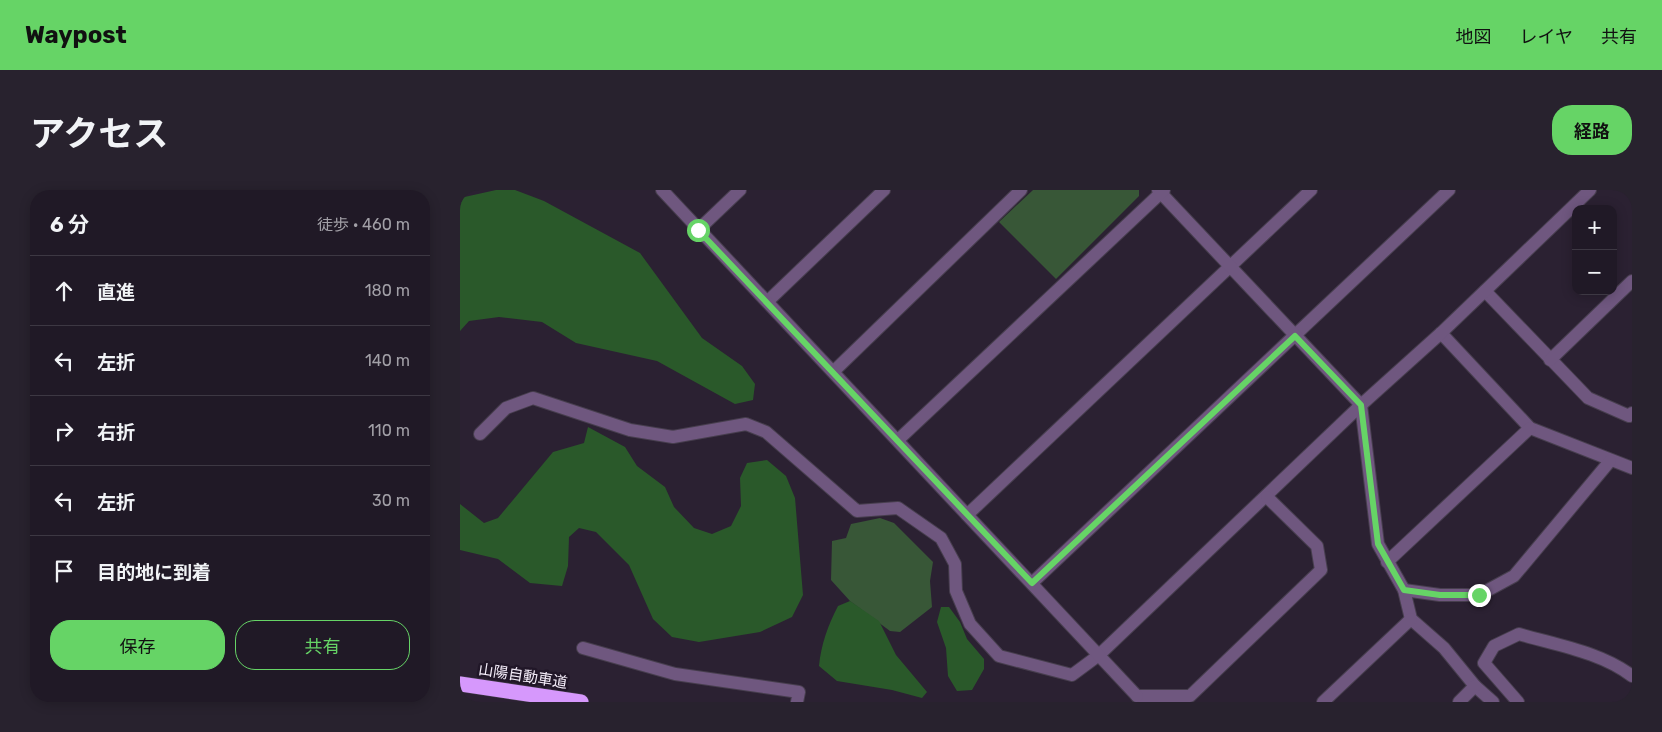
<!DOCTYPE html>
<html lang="ja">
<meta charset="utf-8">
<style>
body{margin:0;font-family:Rubik,"Noto Sans JP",sans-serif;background:#28222e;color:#f1f3f6}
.controls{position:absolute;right:15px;top:15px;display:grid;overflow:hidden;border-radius:10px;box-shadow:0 2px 12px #0003}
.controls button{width:45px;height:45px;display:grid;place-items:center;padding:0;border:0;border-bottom:1px solid #3d3843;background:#201926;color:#f1f3f6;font:25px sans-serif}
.stop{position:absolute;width:15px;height:15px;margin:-11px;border:4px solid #66d466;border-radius:50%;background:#fff}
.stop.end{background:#66d466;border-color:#fff;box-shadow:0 1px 5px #0008}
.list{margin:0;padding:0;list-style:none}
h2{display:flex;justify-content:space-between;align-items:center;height:65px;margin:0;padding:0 20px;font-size:21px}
h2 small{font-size:16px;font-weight:400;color:#a2a0a7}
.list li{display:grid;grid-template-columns:32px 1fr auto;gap:15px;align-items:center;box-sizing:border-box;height:70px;padding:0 20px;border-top:1px solid #3d3843}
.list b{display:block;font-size:19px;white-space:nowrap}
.list em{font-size:16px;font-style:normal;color:#a2a0a7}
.actions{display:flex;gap:10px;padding:15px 20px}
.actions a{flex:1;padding:11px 0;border:1px solid #66d466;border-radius:20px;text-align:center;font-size:18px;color:#66d466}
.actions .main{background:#66d466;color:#111}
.icon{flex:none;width:28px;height:28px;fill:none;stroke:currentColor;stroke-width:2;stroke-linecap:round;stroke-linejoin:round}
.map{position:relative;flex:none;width:1172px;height:512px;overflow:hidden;border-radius:20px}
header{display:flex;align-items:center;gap:30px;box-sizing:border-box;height:70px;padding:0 25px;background:#66d466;color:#111}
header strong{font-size:24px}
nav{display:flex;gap:28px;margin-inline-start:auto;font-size:18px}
.intro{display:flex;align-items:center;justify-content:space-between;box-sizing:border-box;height:120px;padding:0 30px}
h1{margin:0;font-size:35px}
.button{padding:12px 22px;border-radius:20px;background:#66d466;color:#111;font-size:18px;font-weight:700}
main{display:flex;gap:30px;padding:0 30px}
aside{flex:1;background:#201926;border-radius:20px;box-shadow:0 2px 12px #0003}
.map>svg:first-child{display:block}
</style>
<header>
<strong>Waypost</strong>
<nav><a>地図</a><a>レイヤ</a><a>共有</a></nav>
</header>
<div class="intro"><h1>アクセス</h1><a class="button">経路</a></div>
<main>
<aside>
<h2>6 分<small>徒歩 · 460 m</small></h2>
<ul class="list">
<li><svg class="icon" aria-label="ahead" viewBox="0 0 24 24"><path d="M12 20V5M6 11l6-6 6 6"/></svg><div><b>直進</b></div><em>180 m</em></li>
<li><svg class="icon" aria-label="left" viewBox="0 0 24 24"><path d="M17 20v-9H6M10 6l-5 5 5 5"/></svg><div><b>左折</b></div><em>140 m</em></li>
<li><svg class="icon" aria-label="right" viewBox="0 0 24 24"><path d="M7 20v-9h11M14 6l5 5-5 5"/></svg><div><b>右折</b></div><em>110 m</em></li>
<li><svg class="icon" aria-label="left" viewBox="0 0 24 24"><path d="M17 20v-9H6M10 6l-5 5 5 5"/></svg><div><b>左折</b></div><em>30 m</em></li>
<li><svg class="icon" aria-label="arrive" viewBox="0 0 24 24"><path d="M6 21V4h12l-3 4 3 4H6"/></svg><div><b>目的地に到着</b></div></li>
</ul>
<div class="actions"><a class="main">保存</a><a>共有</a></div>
</aside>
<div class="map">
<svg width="1172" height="512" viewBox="0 0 1172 512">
<rect width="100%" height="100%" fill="#2b2132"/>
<g fill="#385737">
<polygon points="573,0 679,0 679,6 596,89 539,32"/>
<polygon points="420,328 434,333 473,372 470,391 472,417 440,442 430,441 390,411 371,390 372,351 386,348 391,334"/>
</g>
<g fill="#2a592a">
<polygon points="36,0 55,0 84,11 180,63 242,148 282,176 295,194 293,210 275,214 197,171 116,153 82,132 39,127 9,131 0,141 0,8"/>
<polygon points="128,237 165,257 177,276 205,297 214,317 234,338 252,344 271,336 281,316 280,288 287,273 307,270 326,286 335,308 343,405 332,427 300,442 239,452 212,447 193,429 169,375 136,342 119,338 109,347 108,376 102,396 70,393 38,369 0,360 0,314 24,333 38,328 93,262 124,253"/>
<path d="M390 411 419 431 436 465 467 502 462 508 432 500 377 491 359 476C361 455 368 435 378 416Z"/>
<polygon points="481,417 489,417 500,432 507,449 524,469 524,479 512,500 497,501 488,486 486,458 477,432"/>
</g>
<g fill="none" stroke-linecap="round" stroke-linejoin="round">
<defs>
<g id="minor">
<polyline points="1025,101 1128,208 1169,226 1172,223"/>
<polyline points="308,111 424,0"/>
<polyline points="981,143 1070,238 1172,278"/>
<polyline points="1090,170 1172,91"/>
<polyline points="374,181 561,0"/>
<polyline points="901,215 918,354 944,400 951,429 984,458 1015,496 1033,512"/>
<polyline points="20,244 46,218 73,208 170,240 213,247 286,234 306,242 397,321 438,318 481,348 495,374 496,401 510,434 539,466 612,485 639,465 901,215 981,143 1130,0"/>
<polyline points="507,325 851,0"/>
<polyline points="927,372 1070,238"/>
<polyline points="572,393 989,0"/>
<polyline points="944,400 980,405 1019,405 1054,386 1150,271"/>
<polyline points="123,458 215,484 339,502 337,512"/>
<polyline points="677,506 730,506 861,380 857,356 807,307"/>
<polyline points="863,512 951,429"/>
<polyline points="999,512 1015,496"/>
<path d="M1058 512 1024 473 1034 456 1059 444C1096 455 1141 462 1172 486"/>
</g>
<g id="tertiary">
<polyline points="202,0 677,506"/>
<polyline points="698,0 901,215"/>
<polyline points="238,40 280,0"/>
<polyline points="438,250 704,0"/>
</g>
<polyline id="motorway" points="0,494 121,512"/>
</defs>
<use href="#minor" stroke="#473e4e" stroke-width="14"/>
<use href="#tertiary" stroke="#473e4e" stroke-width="14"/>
<use href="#motorway" stroke="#473e4e" stroke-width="16"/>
<use href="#minor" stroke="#6f577f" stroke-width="12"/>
<use href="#tertiary" stroke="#6f577f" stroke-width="12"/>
<use href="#motorway" stroke="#d698fc" stroke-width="15"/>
</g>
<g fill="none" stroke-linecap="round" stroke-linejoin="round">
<polyline stroke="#66d466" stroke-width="6" points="238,40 572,393 835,146 901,215 918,354 944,400 980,405 1019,405"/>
</g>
<g text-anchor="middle" stroke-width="5" stroke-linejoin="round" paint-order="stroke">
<g font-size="15" fill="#f4edf9" stroke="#211728">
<text transform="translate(63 486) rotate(9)" y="5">山陽自動車道</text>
</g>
</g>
</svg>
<div class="controls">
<button>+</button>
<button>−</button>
</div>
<div class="stop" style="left:238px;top:40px"></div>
<div class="stop end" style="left:1019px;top:405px"></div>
</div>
</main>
